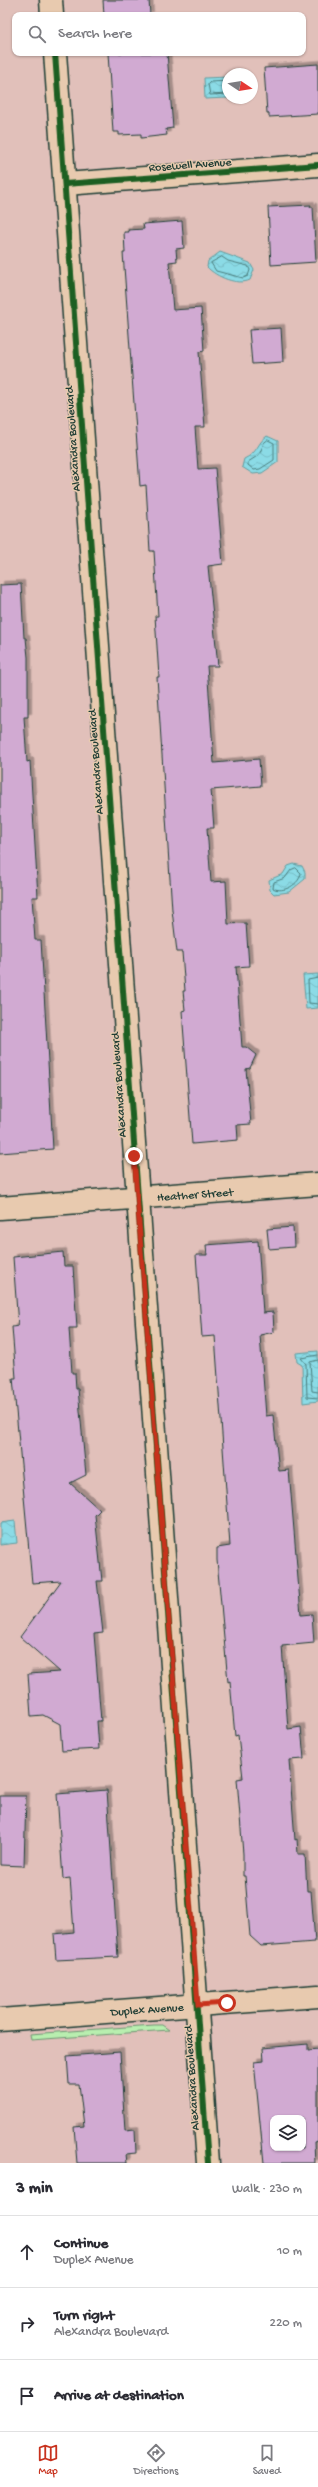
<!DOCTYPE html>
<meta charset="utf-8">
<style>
body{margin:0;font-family:"Gochi Hand",sans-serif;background:#f2f2f3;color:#2b2b33}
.controls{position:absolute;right:12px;bottom:12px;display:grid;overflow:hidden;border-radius:8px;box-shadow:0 1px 3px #0004}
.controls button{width:36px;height:36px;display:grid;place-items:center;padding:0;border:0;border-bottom:1px solid #e1e1e2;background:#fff;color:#2b2b33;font:20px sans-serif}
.compass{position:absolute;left:222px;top:68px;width:36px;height:36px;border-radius:50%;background:#fff;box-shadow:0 1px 3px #0004;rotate:102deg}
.stop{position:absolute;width:12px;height:12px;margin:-9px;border:3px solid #c8321e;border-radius:50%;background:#fff}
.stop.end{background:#c8321e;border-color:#fff;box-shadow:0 1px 4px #0008}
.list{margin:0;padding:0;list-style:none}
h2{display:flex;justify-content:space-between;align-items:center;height:52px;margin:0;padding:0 16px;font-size:17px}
h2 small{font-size:13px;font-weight:400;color:#7c7c81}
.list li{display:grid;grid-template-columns:26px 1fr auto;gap:12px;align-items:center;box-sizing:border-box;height:72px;padding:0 16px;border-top:1px solid #e1e1e2}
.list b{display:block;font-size:15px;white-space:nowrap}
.list p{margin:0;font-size:13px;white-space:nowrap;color:#7c7c81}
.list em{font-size:13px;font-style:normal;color:#7c7c81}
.icon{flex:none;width:22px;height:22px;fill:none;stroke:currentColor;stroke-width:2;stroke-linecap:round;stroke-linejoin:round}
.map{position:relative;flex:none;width:318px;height:2163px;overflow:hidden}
.search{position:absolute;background:#fff;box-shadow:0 1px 3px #0004;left:12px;right:12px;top:12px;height:44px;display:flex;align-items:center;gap:10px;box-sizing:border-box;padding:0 14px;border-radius:8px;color:#7c7c81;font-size:15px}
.sheet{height:268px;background:#fff}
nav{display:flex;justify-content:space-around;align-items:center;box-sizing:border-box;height:56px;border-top:1px solid #e1e1e2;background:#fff;font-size:11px;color:#7c7c81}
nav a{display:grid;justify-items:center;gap:2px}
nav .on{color:#c8321e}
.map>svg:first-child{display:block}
</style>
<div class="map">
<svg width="318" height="2163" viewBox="0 0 318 2163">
<defs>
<pattern id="water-waves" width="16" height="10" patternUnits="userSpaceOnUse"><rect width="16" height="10" fill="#8bdbe6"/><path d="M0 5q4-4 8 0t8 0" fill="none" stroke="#78bdc6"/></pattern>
<filter id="shadow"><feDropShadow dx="3.5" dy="-3.5" stdDeviation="0" flood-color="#0004"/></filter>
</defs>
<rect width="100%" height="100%" fill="#e1c0ba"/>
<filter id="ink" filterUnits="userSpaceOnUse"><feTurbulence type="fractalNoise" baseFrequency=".025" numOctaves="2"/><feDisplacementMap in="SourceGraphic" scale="8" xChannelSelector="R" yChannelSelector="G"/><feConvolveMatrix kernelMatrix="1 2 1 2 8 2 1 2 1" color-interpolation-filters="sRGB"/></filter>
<g filter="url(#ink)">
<polygon fill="#b8eeaf" stroke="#6c9672" points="154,2025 162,2025 169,2030 31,2040 30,2034"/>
<g fill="url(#water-waves)" stroke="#609c9f">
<polygon points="228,77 228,98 205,99 204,78"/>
<path d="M220 252 250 263 254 270 250 280C238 286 216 277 207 267L208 261Z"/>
<path d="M267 436 278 441V462L262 473 253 474 242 467 244 459C259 452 256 444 267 436Z"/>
<polygon points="294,864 302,866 305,872 305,879 289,892 274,894 270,890 269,880 283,874 288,866"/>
<polygon points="318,974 318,1008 306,1009 303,975"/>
<polygon points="318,1351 318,1401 303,1403 302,1365 297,1362 296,1353"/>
<polygon points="15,1521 17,1543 0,1545 0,1523"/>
</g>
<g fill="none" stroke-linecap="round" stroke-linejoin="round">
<g stroke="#4a7c7b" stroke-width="1">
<polyline points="228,81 210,82 208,84 210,95 228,94"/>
<polygon points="222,257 228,261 248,266 250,270 248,276 243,278 216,271 211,263"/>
<polygon points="268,440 274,443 274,460 260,469 254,470 248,465 248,462 259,455 264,443"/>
<path d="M296 868 301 873C300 884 283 894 273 888L274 882 285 878 291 870Z"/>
<polyline points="318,978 308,980 309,1003 318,1004"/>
<polyline points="318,1355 301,1358 306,1364 307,1397 318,1398"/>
<polyline points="318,1360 310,1362 312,1391 318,1392"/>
</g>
</g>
<g fill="#d1aad2" stroke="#1f3d34" fill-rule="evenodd" filter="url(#shadow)">
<polygon points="103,0 149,0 150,15 104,15"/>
<polygon points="108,53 167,53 173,128 166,129 167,135 141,138 141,134 119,135 119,132 113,132"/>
<polygon points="318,64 318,114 269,117 269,113 267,113 264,68"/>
<polygon points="311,205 310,207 313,207 316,262 271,265 268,207"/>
<polygon points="182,221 184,248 176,249 177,261 169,262 173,310 201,308 204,351 199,352 205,427 195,427 198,469 215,468 223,564 208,566 218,666 207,666 214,763 259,759 261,786 211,790 214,828 207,828 211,882 226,881 228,924 246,923 249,966 236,967 242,1047 246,1047 256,1055 250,1068 246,1069 251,1124 237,1125 238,1140 192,1144 182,1011 185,1010 183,991 185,991 182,952 177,952 172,910 157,677 159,677 155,616 158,616 154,551 150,551 146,485 140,486 123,253 125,253 124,232 129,232 128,230 144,229 143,224"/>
<polygon points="281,328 283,362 252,364 249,330"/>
<polygon points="21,584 24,638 26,638 28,657 28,717 24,717 27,762 30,761 38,897 32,897 35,940 41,940 53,1149 0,1153 0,585"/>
<polygon points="293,1227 294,1247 269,1249 267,1229"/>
<polygon points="258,1241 263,1313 273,1312 274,1332 260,1335 266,1416 273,1415 279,1471 289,1470 301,1615 312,1614 314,1643 282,1646 288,1729 301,1727 304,1759 289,1760 295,1840 297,1839 298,1854 305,1854 307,1891 311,1891 315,1942 261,1946 250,1936 245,1876 243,1876 243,1854 237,1779 243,1778 238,1735 235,1736 230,1681 228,1682 217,1560 217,1548 230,1546 215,1336 202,1337 196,1255 207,1255 206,1245"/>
<polygon points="63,1252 64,1266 73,1266 77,1328 69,1328 72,1373 75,1373 76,1389 78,1389 86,1475 70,1483 100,1510 95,1515 102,1581 97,1581 103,1633 94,1634 101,1721 97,1721 99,1749 62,1751 60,1724 43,1715 31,1716 28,1674 60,1672 20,1637 61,1581 32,1583 13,1378 16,1378 12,1327 18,1326 13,1257"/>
<polygon points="107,1790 118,1957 56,1960 54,1934 74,1932 70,1878 63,1879 57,1794"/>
<polygon points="0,1796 26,1796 24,1866 0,1865"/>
<path d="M308 2044V2050L318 2049V2141L314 2142 315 2163H264L254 2062 264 2061 263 2048ZM273 2118H303V2148H273Z"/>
<polygon points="120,2052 125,2131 135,2130 136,2153 126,2154 127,2163 77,2163 74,2127 84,2126 79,2084 69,2084 67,2056"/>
</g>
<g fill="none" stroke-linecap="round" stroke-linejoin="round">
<defs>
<g id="minor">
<polyline points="51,0 52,15"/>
<polyline points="55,53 208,2163"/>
<polyline points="65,184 318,165"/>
<polyline points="0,1208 318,1184"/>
<polyline points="0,2020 318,1996"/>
</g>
</defs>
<use href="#minor" stroke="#1f3d34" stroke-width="25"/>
<use href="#minor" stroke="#e8caaf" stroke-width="22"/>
<defs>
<g id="cycleway">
<polyline points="55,53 208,2163"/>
<polyline points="65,184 318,165"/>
</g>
</defs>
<use href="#cycleway" stroke="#e8caaf" stroke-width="8"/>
<use href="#cycleway" stroke="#1b5e20" stroke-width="6"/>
</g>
</g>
<g fill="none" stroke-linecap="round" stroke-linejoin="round" filter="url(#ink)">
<polyline stroke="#c8321e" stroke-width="5" points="134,1156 198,2005 227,2003"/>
</g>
<g text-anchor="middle" stroke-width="3" stroke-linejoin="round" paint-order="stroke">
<g font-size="12" fill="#1f3d34" stroke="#e8caaf">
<text transform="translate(190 164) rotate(-4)" y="4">Rosewell Avenue</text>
<text transform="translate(72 439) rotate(-94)" y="4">Alexandra Boulevard</text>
<text transform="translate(95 762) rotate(-94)" y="4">Alexandra Boulevard</text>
<text transform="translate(118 1085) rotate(-94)" y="4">Alexandra Boulevard</text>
<text transform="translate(195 1194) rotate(-4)" y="4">Heather Street</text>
<text transform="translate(147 2009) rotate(-4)" y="4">Duplex Avenue</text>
<text transform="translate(191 2078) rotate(-94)" y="4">Alexandra Boulevard</text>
</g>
</g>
</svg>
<div class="controls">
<button><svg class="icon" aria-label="layers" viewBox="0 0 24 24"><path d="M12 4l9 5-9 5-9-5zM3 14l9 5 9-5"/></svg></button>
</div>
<svg class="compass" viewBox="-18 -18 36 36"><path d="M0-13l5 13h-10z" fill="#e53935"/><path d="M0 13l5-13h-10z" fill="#7c7c81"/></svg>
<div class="stop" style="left:227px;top:2003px"></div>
<div class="stop end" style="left:134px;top:1156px"></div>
<div class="search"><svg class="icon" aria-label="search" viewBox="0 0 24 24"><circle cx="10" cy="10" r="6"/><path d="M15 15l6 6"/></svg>Search here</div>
</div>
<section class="sheet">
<h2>3 min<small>Walk · 230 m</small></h2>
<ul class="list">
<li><svg class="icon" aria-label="ahead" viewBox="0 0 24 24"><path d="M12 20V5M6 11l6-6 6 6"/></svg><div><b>Continue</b><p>Duplex Avenue</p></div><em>10 m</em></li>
<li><svg class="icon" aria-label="right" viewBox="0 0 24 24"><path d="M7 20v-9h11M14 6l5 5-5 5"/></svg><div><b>Turn right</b><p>Alexandra Boulevard</p></div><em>220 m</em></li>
<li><svg class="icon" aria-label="arrive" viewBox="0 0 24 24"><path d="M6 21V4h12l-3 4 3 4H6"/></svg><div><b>Arrive at destination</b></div></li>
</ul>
</section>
<nav>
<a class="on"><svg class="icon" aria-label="map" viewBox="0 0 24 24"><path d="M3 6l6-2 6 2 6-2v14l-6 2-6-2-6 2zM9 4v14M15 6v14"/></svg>Map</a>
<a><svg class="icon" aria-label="directions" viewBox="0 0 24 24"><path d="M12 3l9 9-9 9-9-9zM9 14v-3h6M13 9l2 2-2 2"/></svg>Directions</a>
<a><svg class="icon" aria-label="saved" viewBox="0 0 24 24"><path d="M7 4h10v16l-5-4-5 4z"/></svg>Saved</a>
</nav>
